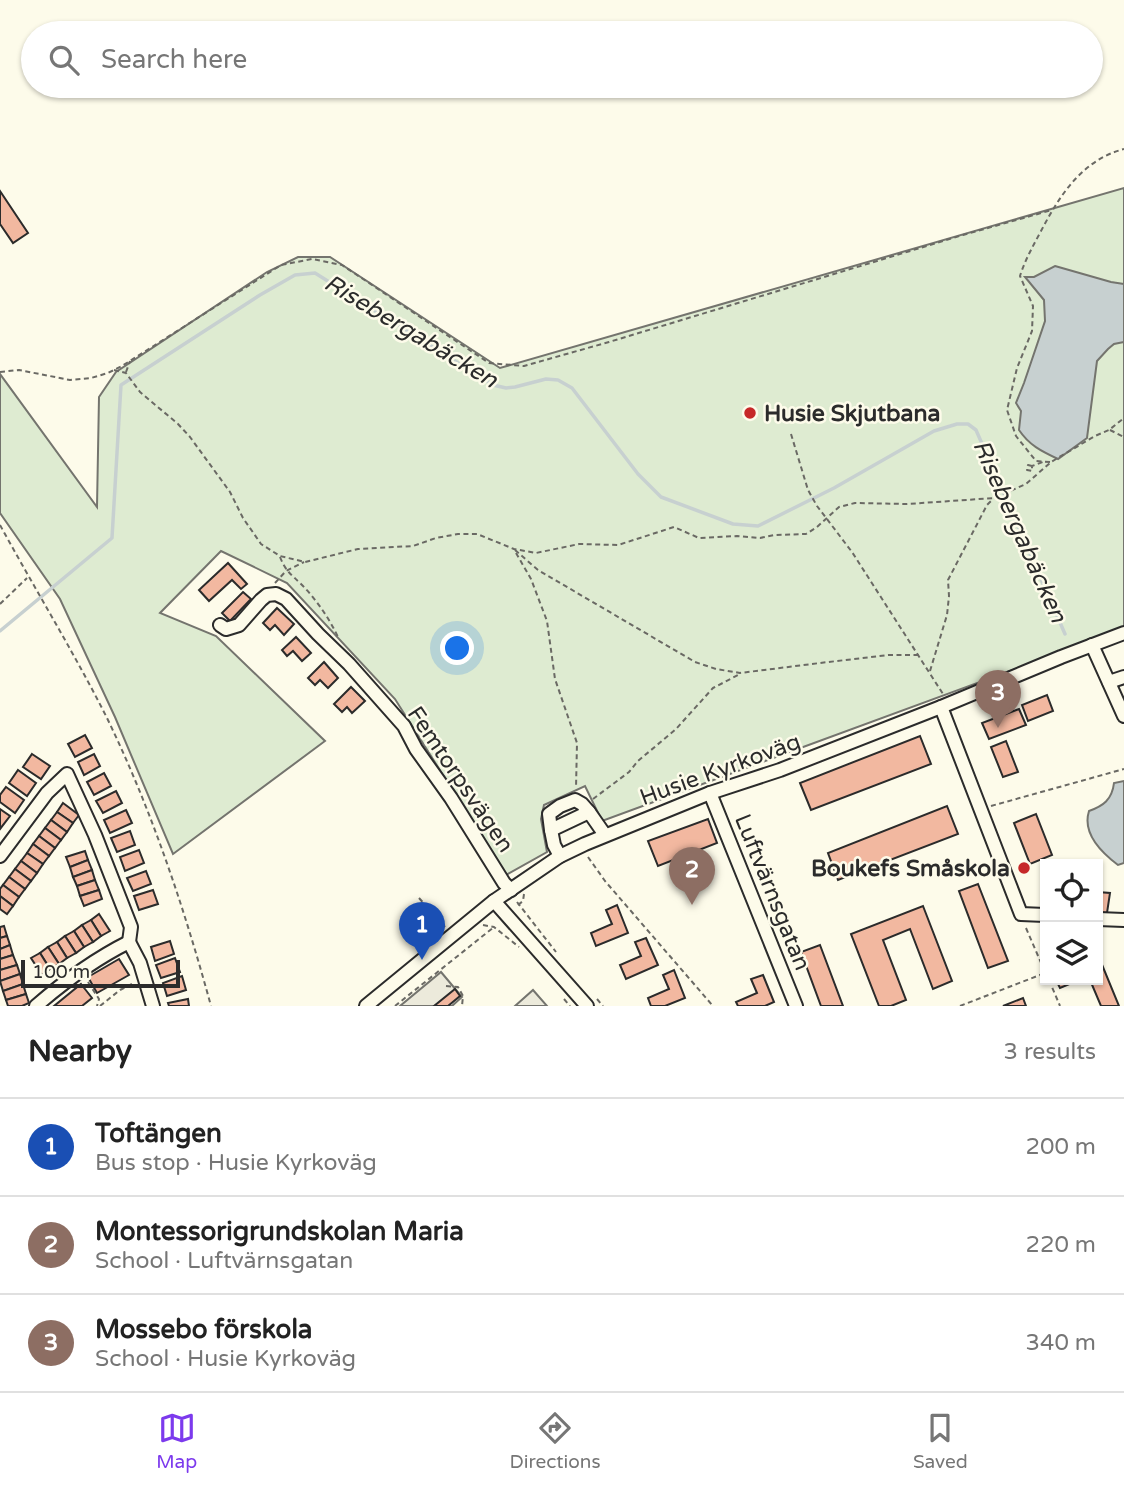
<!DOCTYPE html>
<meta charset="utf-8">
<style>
body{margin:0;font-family:"Varela Round",sans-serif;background:#f2f2f2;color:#222}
.controls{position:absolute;right:21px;bottom:21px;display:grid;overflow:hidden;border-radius:0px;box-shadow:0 2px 5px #0004}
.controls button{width:63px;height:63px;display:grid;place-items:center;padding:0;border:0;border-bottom:2px solid #e0e0e0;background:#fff;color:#222;font:35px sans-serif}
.scale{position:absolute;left:21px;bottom:18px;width:159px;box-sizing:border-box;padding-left:7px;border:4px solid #2b2b2b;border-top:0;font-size:19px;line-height:24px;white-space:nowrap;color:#2b2b2b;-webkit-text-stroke:5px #fdfbea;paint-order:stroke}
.you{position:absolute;left:458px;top:649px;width:24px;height:24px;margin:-18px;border:5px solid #fff;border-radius:50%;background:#1a73e8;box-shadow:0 0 0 10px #1a73e833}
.badge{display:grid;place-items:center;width:46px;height:46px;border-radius:50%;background:#7c3aed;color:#fff;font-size:23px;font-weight:700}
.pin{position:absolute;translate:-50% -58px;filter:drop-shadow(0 2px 4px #0008)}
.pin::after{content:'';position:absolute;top:37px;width:24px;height:21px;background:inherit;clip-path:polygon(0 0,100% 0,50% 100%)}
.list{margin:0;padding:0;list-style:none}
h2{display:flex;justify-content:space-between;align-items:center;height:91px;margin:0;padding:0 28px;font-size:30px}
h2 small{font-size:23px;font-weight:400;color:#767676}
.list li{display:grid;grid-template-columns:46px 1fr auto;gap:21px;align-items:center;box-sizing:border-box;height:98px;padding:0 28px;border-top:2px solid #e0e0e0}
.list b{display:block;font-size:26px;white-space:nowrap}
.list p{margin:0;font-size:23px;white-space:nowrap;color:#767676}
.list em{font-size:23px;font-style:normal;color:#767676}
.icon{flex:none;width:38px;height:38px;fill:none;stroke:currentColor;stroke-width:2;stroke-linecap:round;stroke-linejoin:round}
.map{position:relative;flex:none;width:1124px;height:1006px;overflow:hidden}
.search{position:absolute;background:#fff;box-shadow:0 2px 5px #0004;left:21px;right:21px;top:21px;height:77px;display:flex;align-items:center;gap:18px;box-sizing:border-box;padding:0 24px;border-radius:38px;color:#767676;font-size:26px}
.sheet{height:385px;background:#fff}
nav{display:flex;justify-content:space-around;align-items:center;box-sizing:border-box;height:98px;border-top:2px solid #e0e0e0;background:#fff;font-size:19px;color:#767676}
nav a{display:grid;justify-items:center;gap:4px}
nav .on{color:#7c3aed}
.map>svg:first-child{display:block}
</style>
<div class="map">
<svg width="1124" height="1006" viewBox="0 0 1124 1006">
<rect width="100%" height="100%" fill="#fdfbea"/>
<polygon fill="#deebd1" stroke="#74746e" stroke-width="2" points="1124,188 1124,629 602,821 585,786 544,805 541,819 547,852 506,875 395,699 287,583 221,551 160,613 216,636 325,741 173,854 115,717 60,599 0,513 0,374 97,507 99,397 116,372 267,272 298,257 330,257 500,368"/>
<g fill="#eceadb" stroke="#74746e" stroke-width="2">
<polygon points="441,972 462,997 452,1006 400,1006"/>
<polygon points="533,990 547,1006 515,1006"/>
</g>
<g fill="#c7d0d0" stroke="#74746e" stroke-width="2">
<path d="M1055 266 1111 282 1124 284V342L1114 344 1108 349 1097 361 1087 438 1058 459C1041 451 1029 445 1019 430L1021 411 1016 403 1024 383 1045 321 1044 300 1025 277H1034Z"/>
<path d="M1124 781V863L1118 865C1102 853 1082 833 1089 811 1103 806 1112 800 1114 783Z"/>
</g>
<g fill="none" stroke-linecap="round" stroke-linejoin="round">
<polyline stroke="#c7d0d0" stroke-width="3.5" points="0,631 112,538 121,385 260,295 295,275 315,273 493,385 506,388 515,387 546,379 558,380 572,388 638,474 661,497 733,524 758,526 834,488 934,431 957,424 968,424 976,430 1065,634"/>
</g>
<g fill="#f2b8a0" stroke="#2b2b2b" stroke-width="2">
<polygon points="0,191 28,233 13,243 0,224"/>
<polygon points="228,563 247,584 241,589 232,580 209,601 199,590"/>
<polygon points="243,592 251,599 230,621 222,613"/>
<polygon points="277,608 294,624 284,635 275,625 270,630 263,623"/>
<polygon points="296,637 311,653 302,661 293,651 287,656 282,650"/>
<polygon points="324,662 338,678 328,688 320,680 315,685 308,678"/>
<polygon points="351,687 365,701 352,713 347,707 342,712 334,704"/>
<polygon points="1047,695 1053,711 1028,721 1022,705"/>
<polygon points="1019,709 1026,725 989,739 982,723"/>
<polygon points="85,735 92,748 75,757 68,744"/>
<polygon points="920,736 931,764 811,810 800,783"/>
<polygon points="1006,741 1018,772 1003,777 991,747"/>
<polygon points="32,754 50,766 41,779 23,767"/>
<polygon points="94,754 100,766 84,775 78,762"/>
<polygon points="18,770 36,783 27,796 9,783"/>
<polygon points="104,773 111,786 94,795 87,782"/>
<polygon points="6,787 24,800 15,813 0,802 0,795"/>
<polygon points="116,791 122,803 103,813 96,801"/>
<polygon points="63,803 79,815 73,823 57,812"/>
<polygon points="947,806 958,834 838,880 828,853"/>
<polygon points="0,809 10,816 0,829"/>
<polygon points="126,810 132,823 110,833 104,820"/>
<polygon points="57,812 73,823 67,832 51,820"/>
<polygon points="1036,814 1052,855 1030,864 1014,823"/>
<polygon points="708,819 717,843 658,866 648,841"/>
<polygon points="51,820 67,832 61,840 45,828"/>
<polygon points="45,828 61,840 55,848 39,836"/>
<polygon points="130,831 135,845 117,852 111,838"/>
<polygon points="39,836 55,848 49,856 33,844"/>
<polygon points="33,844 49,856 43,864 27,853"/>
<polygon points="139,850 144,863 125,871 120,857"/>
<polygon points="85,851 88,860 70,867 66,857"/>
<polygon points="27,853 43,864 37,873 21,861"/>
<polygon points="88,860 92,870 73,877 70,867"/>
<polygon points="21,861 37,873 31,881 15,869"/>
<polygon points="15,869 31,881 25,889 9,877"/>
<polygon points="92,870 95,880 77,886 73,877"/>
<polygon points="146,871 151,884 133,891 127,878"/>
<polygon points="9,877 25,889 19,897 3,885"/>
<polygon points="95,880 99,890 80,896 77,886"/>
<polygon points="978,884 1008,961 988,968 959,891"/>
<polygon points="3,885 19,897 13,906 0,896 0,889"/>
<polygon points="99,890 102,899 84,906 80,896"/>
<polygon points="153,890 158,904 139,910 134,896"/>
<polygon points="1098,892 1110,893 1107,913 1098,912"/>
<polygon points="0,896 13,906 7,914 0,909"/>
<polygon points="617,905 628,933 596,946 591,933 612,924 606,910"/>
<polygon points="923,906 952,981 933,989 910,929 883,940 906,1000 891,1006 879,1006 851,934"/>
<polygon points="99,914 110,931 101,936 91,920"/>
<polygon points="91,920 101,936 93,942 82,925"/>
<polygon points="82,925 93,942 84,947 74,931"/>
<polygon points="4,926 7,936 0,938 0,927"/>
<polygon points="74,931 84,947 76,953 65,936"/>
<polygon points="7,936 10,945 0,949 0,938"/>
<polygon points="65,936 76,953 67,958 57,942"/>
<polygon points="646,938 658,965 626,979 620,965 641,956 635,942"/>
<polygon points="170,941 174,954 155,961 151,947"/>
<polygon points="57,942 67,958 59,964 48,947"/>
<polygon points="10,945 13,955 0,959 0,949"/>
<polygon points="820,945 843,1006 821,1006 801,952"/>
<polygon points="48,947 59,964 50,969 40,953"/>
<polygon points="40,953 50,969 42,975 31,958"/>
<polygon points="13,955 17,965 0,970 0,959"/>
<polygon points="1098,955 1119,1006 1101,1006 1090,980 1098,980"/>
<polygon points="175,958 180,972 161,978 156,965"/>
<polygon points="119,959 129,975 97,993 88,977"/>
<polygon points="17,965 20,974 0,981 0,970"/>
<polygon points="674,970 685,998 665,1006 651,1006 648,998 669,989 663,975"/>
<polygon points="20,974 23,984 3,991 0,981"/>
<polygon points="763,975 774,1002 765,1006 738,1006 736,1002 757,993 751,979"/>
<polygon points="182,976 186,990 167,996 163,983"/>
<polygon points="1056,980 1079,980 1060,988"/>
<polygon points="23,984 26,994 6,1000 3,991"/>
<polygon points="81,984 92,998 82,1006 54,1006"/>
<polygon points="455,989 460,996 448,1006 434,1006"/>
<polygon points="26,994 29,1003 22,1006 8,1006 6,1000"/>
<polygon points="1023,998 1026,1006 1003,1006"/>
<polygon points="188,999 189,1006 169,1006 168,1003"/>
</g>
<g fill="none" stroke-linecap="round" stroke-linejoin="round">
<defs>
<g id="minor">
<polyline points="220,625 226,629 239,625 261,600 267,595 276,594 286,599 318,634 349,664 404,726 416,749 451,798 504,883 511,890"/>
<polyline points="1092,645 1124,716"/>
<polyline points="1109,682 1124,677"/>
<polyline points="941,707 1021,914 1045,915"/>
<polyline points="710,793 796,1006"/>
<polyline points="551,830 549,814 560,806 575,800 582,804 589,812"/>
<polyline points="0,856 47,793 67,774 95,835 131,927 129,942"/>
<polyline points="560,856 554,845 551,830 589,812 605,835"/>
<polyline points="494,901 587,1006"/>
<polyline points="1098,919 1124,920"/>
<path d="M36 1006C66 980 95 959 129 942L140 963 153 1006"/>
<polyline points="366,1006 494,901 560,856 585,844 710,793 780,770 941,707 1061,657 1124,633"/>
</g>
</defs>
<use href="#minor" stroke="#2b2b2b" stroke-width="16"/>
<g stroke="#6a6964" stroke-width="2" stroke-dasharray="5 3.5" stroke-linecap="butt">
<polyline points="114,370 126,373 140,392 178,424 190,437 230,492 243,518 261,544 280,556 305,562 358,549 413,546 436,538 458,534 477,534 514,549 536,553 579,544 618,545 674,527 699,538 737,536 760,538 774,535 806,534 817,527 839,507 855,503 907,504 994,498 1026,484 1051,462 1095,436 1109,430 1124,418"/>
<polyline points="0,372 19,370 70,380 91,378 108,373 122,366 281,265 312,259 342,265 489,363 524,366 609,342 963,235 1052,210"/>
<polyline points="126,372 130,361"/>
<polyline points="1110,430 1124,437"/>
<polyline points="791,434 808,490 817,506 852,552 943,694"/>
<path d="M1050 462 1036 461 1016 436 1007 410 1017 368 1032 331 1033 306 1020 276C1025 260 1033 246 1041 231 1060 195 1082 160 1124 149"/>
<polyline points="1032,466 1028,465 1027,470 1032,471 1032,466 1043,462"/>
<path d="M0 525C35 589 73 651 106 716 151 808 184 907 211 1006"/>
<polyline points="515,550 538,570 695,662 716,669 740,673 820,663 888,655 919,655"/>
<polyline points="516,553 531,579 547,621 555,679 577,743 576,788"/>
<path d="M280 557C286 572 291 574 301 584 316 599 329 618 338 637"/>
<polyline points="275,583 286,571 304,562"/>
<polyline points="0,604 27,578"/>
<polyline points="930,671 947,615 949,596 948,580 987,505 993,499"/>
<polyline points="593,799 629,772 638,761 676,729 713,688 740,674"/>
<polyline points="991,806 1124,769"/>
<polyline points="588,857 605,881 713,1006"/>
<polyline points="419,898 445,927"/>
<polyline points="517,902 556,952"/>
<polyline points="518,905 523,901 524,894"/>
<polyline points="483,925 494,927 519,947"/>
<polyline points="1026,928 1045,972"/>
<polyline points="1049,980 1060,1006"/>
<polyline points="88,982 99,999 97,1006"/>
<polyline points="446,986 458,987 463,996 462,1006"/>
<polyline points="564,999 570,1006"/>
<polyline points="597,999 603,1006"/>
<polyline points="100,1006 120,990 134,983"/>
<polyline points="395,1006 494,927"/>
<polyline points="960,1006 1045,973"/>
</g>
<use href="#minor" stroke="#fdfbea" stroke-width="12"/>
</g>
<g fill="#c62828" stroke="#fdfbea" stroke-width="2.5">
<circle cx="750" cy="413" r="7"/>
<circle cx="1024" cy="868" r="7"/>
</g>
<g text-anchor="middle" stroke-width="5" stroke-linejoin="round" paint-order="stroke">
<g font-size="23" font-weight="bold" fill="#2b2b2b" stroke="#fdfbea" text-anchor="start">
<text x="764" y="421">Husie Skjutbana</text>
<text x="1010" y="876" text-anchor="end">Boukefs Småskola</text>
</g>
<g font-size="23" fill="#2b2b2b" stroke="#fdfbea">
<text transform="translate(720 769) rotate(-20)" y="8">Husie Kyrkoväg</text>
<text transform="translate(461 779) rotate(56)" y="8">Femtorpsvägen</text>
<text transform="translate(773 892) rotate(68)" y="8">Luftvärnsgatan</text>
</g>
<g font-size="24" font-style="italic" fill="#2b2b2b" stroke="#fdfbea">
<text transform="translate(411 331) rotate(31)" y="8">Risebergabäcken</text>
<text transform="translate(1020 531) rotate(66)" y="8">Risebergabäcken</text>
</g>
</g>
</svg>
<div class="controls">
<button><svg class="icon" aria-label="locate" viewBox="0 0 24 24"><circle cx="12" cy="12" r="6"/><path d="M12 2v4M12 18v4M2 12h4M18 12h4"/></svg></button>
<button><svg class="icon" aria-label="layers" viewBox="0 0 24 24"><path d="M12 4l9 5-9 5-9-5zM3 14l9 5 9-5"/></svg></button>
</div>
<div class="scale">100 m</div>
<div class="you"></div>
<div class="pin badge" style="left:422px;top:960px;background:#1a4fb4">1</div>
<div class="pin badge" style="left:692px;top:905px;background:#8d6e63">2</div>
<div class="pin badge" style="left:998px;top:728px;background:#8d6e63">3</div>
<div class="search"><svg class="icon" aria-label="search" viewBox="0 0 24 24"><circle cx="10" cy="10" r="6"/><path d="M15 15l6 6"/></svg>Search here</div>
</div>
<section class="sheet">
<h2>Nearby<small>3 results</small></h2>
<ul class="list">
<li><span class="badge" style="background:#1a4fb4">1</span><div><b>Toftängen</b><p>Bus stop · Husie Kyrkoväg</p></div><em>200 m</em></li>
<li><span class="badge" style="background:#8d6e63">2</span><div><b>Montessorigrundskolan Maria</b><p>School · Luftvärnsgatan</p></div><em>220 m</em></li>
<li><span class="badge" style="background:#8d6e63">3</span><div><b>Mossebo förskola</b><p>School · Husie Kyrkoväg</p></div><em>340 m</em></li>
</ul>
</section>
<nav>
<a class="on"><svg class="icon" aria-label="map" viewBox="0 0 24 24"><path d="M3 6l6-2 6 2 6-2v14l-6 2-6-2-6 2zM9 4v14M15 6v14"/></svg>Map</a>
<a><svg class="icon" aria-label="directions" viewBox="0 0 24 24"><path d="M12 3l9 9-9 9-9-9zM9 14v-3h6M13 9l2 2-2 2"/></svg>Directions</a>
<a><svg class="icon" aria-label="saved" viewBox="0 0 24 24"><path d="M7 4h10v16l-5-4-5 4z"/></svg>Saved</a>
</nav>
